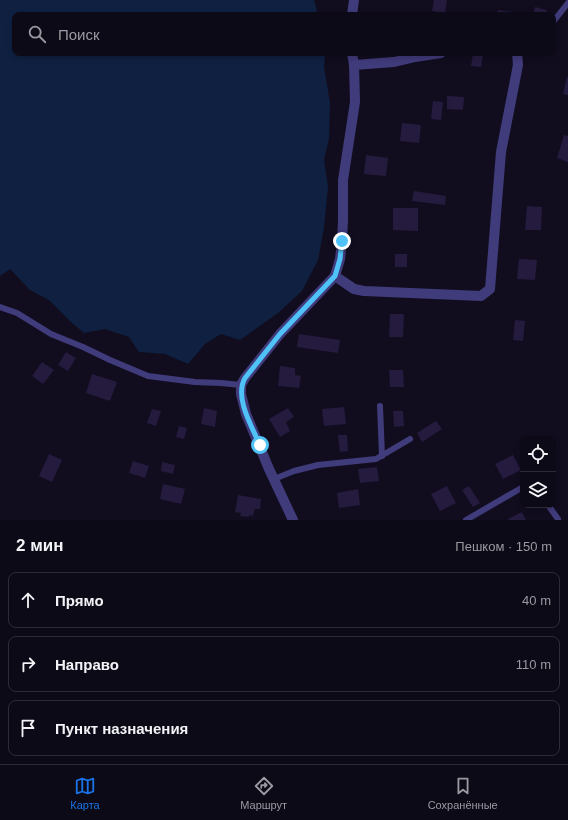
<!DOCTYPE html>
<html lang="ru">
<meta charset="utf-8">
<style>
body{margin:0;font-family:Helvetica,sans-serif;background:#161320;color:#f1f3f6}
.controls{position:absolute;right:12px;bottom:12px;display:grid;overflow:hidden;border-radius:8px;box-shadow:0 2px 6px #0003}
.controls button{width:36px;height:36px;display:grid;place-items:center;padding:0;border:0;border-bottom:1px solid #2d2b36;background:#0d0a17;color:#f1f3f6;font:20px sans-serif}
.stop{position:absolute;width:12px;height:12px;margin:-9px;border:3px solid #4fc3f7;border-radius:50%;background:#fff}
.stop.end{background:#4fc3f7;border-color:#fff;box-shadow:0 1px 4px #0008}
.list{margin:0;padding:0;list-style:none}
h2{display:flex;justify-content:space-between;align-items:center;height:52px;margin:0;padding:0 16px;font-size:17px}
h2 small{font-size:13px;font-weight:400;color:#9a9aa1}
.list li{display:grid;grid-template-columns:26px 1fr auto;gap:12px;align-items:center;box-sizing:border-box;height:56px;margin:0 8px 8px;padding:0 8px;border:1px solid #2d2b36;border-radius:8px}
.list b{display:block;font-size:15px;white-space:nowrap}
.list em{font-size:13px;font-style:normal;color:#9a9aa1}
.icon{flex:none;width:22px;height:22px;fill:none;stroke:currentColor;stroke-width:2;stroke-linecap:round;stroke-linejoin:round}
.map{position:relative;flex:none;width:568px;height:520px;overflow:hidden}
.search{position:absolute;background:#0d0a17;box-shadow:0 2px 6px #0003;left:12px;right:12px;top:12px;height:44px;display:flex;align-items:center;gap:10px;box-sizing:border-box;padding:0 14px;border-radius:8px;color:#9a9aa1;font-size:15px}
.sheet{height:244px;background:#0d0a17}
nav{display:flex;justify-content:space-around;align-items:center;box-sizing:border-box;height:56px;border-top:1px solid #2d2b36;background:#0d0a17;font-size:11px;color:#9a9aa1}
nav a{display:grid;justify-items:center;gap:2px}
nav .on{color:#1a73e8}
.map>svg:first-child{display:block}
</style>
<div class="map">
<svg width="568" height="520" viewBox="0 0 568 520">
<rect width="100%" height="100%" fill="#110d1f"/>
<polygon fill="#0f2041" points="0,0 314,0 318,15 15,15 15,53 325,53 324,67 330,103 329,139 324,159 328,187 324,228 318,260 302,291 278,313 240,340 221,334 205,344 188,364 165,354 139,352 129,337 105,329 84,333 71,322 49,300 30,290 10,269 0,276"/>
<g fill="#241b3e">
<polygon points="434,0 447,0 445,13 432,11"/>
<polygon points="535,7 547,10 545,15 533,15"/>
<polygon points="498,10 520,13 520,15 497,15"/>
<polygon points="473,54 483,55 481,67 471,66"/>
<polygon points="567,77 568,78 568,95 563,94"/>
<polygon points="447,96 464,97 463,110 447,109"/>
<polygon points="433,101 443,102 441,120 431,119"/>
<polygon points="402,123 421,125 419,143 400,141"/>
<polygon points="564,135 568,136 568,162 557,158"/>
<polygon points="366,155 388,158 386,176 364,174"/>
<polygon points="414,191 446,196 445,205 412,201"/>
<polygon points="527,206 542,207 541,230 525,230"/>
<polygon points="393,208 418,208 418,231 393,230"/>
<rect x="395" y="254" width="12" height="13"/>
<polygon points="519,259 537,260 535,280 517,279"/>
<polygon points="390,314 404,314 403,337 389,337"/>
<polygon points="515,320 525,321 523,341 513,340"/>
<polygon points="299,334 340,340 338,353 297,347"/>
<polygon points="66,352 76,358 68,371 58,365"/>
<polygon points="42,362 54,370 43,384 32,376"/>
<polygon points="280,366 295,368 295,375 301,376 299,388 278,386"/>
<polygon points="389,370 403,370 404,387 390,387"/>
<polygon points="92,374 117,382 110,401 86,393"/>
<polygon points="344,407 346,424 324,426 322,409"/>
<polygon points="204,408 217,411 215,427 201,424"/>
<polygon points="288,408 294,417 286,422 290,431 280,437 269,419"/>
<polygon points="152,409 161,411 156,426 147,423"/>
<polygon points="393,411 403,411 404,426 394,427"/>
<polygon points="436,421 442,429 422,442 417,433"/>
<polygon points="179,426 187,428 184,439 176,437"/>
<polygon points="338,435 347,435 348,451 340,452"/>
<polygon points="49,454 62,460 52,482 39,476"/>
<polygon points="513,455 521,470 503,479 495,464"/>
<polygon points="133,461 149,466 145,478 129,473"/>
<polygon points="162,462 175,465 173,474 161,471"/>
<polygon points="377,467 379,481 360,483 358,469"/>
<polygon points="163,484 185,489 181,504 160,499"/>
<polygon points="447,486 456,503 440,511 431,494"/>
<polygon points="469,486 480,503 473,507 462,490"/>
<polygon points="358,489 360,505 339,508 337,493"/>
<polygon points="238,495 261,499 260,509 255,509 253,516 249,515 249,517 240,516 241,513 235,512"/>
<polygon points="522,512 526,520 509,520 508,519"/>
</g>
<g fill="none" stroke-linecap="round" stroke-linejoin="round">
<g stroke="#403b7b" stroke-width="6">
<polyline points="553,22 568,3"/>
<polyline points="0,307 17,313 51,334 83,347 110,360 148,376 195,382 221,383 241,385"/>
<polyline points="380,406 382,456"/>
<polyline points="274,479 294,471 318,465 376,459 410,439"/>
<polyline points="548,505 558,519"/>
<polyline points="466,520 523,487"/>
</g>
<g stroke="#403b7b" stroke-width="10">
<polyline points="352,15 354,0"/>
<polyline points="354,65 394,62 415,57 441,53"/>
<polyline points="335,276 354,289 364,291 481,296 490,289 501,152 518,65 517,53"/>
<polyline points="293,520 269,469 246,414 241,394 241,385 245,378 280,334 335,276 340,259 342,241 343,221 343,180 355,102 354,65 352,53"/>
</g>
</g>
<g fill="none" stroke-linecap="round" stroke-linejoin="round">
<path stroke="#4fc3f7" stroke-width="5" d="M260 445C252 427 234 397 245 378L280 334 335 276 340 259 342 241"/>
</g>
</svg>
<div class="controls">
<button><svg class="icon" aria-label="locate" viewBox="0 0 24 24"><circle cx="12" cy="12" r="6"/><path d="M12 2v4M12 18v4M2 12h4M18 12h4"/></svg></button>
<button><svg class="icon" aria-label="layers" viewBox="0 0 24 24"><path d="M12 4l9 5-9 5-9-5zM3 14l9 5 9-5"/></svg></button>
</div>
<div class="stop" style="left:260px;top:445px"></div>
<div class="stop end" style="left:342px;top:241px"></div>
<div class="search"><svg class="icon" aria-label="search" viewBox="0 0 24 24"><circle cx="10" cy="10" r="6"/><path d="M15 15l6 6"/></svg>Поиск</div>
</div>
<section class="sheet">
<h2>2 мин<small>Пешком · 150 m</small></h2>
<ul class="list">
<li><svg class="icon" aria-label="ahead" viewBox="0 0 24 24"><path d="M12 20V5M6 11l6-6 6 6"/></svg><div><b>Прямо</b></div><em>40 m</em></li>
<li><svg class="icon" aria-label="right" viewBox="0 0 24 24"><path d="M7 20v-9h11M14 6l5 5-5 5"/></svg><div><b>Направо</b></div><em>110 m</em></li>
<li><svg class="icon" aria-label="arrive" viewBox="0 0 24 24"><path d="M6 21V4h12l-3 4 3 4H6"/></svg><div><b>Пункт назначения</b></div></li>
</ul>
</section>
<nav>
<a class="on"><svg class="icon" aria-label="map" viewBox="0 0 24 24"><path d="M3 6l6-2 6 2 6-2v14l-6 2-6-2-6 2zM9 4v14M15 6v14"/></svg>Карта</a>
<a><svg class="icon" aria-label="directions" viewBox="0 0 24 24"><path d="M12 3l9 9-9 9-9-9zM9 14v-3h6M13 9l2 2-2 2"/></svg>Маршрут</a>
<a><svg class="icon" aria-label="saved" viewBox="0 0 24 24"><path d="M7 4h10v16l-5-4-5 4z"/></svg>Сохранённые</a>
</nav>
